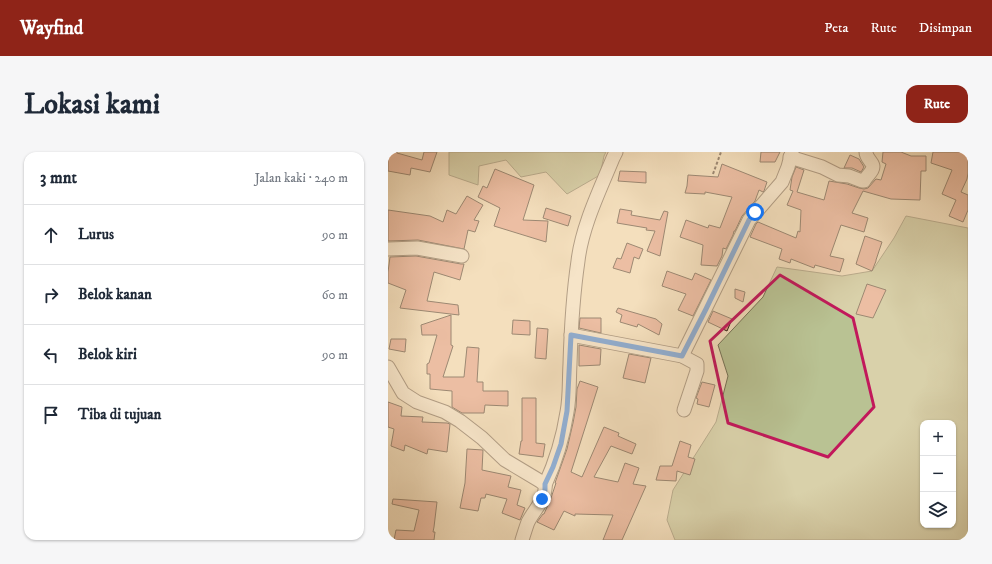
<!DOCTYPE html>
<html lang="id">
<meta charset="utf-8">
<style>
body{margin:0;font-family:"IM FELL DW Pica",serif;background:#f6f6f7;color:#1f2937}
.controls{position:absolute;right:12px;bottom:12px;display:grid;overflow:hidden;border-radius:8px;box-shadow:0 1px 3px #0004}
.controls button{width:36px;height:36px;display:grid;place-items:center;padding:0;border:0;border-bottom:1px solid #e0e1e3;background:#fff;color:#1f2937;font:20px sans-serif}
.stop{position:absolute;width:12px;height:12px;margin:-9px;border:3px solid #1a73e8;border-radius:50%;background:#fff}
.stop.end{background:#1a73e8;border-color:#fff;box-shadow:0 1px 4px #0008}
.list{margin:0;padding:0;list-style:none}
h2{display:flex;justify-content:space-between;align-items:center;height:52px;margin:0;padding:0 16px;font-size:17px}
h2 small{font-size:13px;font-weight:400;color:#747a83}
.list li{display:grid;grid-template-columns:26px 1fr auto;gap:12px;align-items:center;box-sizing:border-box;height:60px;padding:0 16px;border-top:1px solid #e0e1e3}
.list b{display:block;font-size:15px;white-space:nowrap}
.list em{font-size:13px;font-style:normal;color:#747a83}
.icon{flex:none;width:22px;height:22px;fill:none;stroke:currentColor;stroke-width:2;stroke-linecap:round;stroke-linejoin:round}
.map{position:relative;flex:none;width:580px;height:388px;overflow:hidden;border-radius:12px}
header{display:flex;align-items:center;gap:24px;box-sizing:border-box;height:56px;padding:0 20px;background:#8f2418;color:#fff}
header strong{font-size:19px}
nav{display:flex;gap:22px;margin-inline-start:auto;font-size:14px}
.intro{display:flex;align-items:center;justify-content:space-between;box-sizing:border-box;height:96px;padding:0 24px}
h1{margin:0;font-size:28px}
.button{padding:10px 18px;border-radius:12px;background:#8f2418;color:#fff;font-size:14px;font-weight:700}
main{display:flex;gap:24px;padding:0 24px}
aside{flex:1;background:#fff;border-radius:12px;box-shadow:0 1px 3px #0004}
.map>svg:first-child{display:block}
</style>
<header>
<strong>Wayfind</strong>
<nav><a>Peta</a><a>Rute</a><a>Disimpan</a></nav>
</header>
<div class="intro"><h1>Lokasi kami</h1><a class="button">Rute</a></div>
<main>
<aside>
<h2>3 mnt<small>Jalan kaki · 240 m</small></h2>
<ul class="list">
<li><svg class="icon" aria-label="ahead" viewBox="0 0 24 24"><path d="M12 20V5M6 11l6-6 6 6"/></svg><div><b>Lurus</b></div><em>90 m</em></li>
<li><svg class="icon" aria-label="right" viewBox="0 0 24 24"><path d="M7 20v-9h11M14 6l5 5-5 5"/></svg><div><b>Belok kanan</b></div><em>60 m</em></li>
<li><svg class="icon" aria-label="left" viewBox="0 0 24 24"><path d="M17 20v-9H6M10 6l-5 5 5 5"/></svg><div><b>Belok kiri</b></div><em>90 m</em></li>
<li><svg class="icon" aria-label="arrive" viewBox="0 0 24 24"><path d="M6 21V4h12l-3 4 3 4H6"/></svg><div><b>Tiba di tujuan</b></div></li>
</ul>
</aside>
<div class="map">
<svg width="580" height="388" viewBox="0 0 580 388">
<rect width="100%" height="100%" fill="#f4dfbd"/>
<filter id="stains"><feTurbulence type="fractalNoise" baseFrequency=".005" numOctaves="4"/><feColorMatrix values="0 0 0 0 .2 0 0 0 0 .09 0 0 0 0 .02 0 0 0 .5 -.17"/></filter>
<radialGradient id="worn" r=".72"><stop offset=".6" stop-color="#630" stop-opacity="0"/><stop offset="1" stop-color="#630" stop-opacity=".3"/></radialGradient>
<g fill="#b9c293" stroke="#767256" fill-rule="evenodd">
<polygon points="61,0 218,0 216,4 212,23 179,42 158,20 133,25 118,8 91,14 90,33 61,23"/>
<path d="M518 64 580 76V388H287L279 368 285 338 328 270 340 224 330 193 375 145 389 115 454 124 484 119 506 86ZM535 271H565V373H535Z"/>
</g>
<g fill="#e39883" stroke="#322118">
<polygon points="0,0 9,0 9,1 34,8 36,0 49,0 42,20 23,16 22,23 0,19"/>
<polygon points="373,0 392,0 387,10 372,10"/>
<polygon points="495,0 513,0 523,4 538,4 538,19 533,19 532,48 503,47 475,39 464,61 480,66 476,80 453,73 442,104 456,107 452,120 427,113 426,116 403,107 402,111 391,107 394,97 362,85 368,72 370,70 408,86 410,79 412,80 413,58 399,53 405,39 402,38 404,25 408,15 416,18 409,40 436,48 441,29 459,32 471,36 476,37 480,36 488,27 493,28 498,12 494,10"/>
<polygon points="545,0 580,0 580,21 579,27 573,40 580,43 580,58 575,70 561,64 568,48 554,42 564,18 543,11"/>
<polygon points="462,3 471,7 476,15 473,20 464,16 456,16"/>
<polygon points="334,12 379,30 376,39 375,40 371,38 367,49 354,64 347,79 346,79 345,83 338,97 335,96 334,104 329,114 313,113 315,93 292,85 298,68 320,76 321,73 332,76 344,45 317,40 317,42 297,41 299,34 300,23 330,25"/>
<polygon points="107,17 146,33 135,68 160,69 158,90 106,74 112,56 90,45 95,34 99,36"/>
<polygon points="232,19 258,20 258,31 230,29"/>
<polygon points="79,44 95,53 86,68 91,69 87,80 80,78 76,97 30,88 0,89 0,58 42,64 55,70 59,58 68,62"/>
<polygon points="158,56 183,64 180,74 155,66"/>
<polygon points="232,57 244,59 243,63 272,68 276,59 280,60 272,104 259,99 267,79 258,78 259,76 229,71"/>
<polygon points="477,84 494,90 488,108 488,109 484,119 468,112"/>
<polygon points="239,91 255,97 251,107 246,105 242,121 225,116 229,106 233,107"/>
<polygon points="28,104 73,112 76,112 72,128 46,120 39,149 70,153 71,163 12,156 18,138 0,131 0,120 2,105"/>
<polygon points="279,119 304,128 307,121 323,128 305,164 290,158 298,142 274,134"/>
<polygon points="479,132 498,138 485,166 468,162"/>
<polygon points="347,137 357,140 355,150 347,146"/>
<polygon points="230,156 268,167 274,172 271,183 250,172 249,175 232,170 234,163 228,160"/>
<polygon points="325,159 344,167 339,179 320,170"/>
<polygon points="63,163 63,193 65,194 55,225 76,225 79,195 91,196 89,230 95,230 95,239 120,239 120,254 97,253 96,261 74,261 64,255 64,239 42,237 42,222 39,222 39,212 41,211 49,183 34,183 33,173"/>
<polygon points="192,166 213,166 213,181 191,176"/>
<polygon points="125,168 142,169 142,183 124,182"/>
<polygon points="149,176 160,177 158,207 147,206"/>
<polygon points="3,187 18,187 17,200 1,197"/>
<polygon points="191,193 213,197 212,213 191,214"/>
<polygon points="241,202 263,206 257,231 235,226"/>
<polygon points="192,229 210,235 183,320 194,325 216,275 231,281 230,284 248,292 244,302 223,294 206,325 230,330 237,311 251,316 245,332 258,334 234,388 215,388 225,363 187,362 187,364 176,359 166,378 149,370 155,362 156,362 163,346 168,331 167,331 179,297 185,271 188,255 189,237"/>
<polygon points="314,230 327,233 321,255 309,252 310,247 308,246"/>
<polygon points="134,246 148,246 148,291 157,292 155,305 131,302 133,289 134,289"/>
<polygon points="0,250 14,255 13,264 35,265 34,270 59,271 62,272 59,300 40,297 39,302 17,293 16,299 3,294 6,277 0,275"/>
<polygon points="292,289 303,293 300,305 307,307 302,323 289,319 288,329 268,328 272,314 284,314"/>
<polygon points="79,297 95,298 94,318 123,324 120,335 133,338 129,353 137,356 132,368 114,361 119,347 98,342 97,346 93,346 90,359 72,356 77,331"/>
<polygon points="5,347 49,350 46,375 45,380 47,380 46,388 6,388 8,378 26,379 31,358 4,352"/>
</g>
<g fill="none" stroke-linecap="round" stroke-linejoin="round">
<defs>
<g id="minor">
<path d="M402 5 434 15 450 23 461 24 474 29H476C478 25 482 22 484 18 488 11 478 8 478 0"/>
<polyline points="0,97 29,96 74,104"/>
<polyline points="183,183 294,204 309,212 309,219 296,258"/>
<polyline points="294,204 361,68 394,30 400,15 404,0"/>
<path d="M0 215 15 241 29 250 57 260 72 269 94 286 117 308 152 329 157 333C159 346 146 358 140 370 138 375 136 382 134 388"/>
<path d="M157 333C168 309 175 286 179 260 182 245 181 228 182 212 183 177 185 143 190 109 194 74 212 38 225 6L228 0"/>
</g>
</defs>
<use href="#minor" stroke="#625041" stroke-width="15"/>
<polyline stroke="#322118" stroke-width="2" stroke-dasharray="3 2" stroke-linecap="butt" points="325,22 333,0"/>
<use href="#minor" stroke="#f8ead4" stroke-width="13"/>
</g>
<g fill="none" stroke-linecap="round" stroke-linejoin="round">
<polyline stroke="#1a73e8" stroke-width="5" points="154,347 157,338 157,332 165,315 173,292 179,259 183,183 294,204 318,157 361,68 367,60"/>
</g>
<path d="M0 0H580V388H0ZM392 123 465 166 486 255 440 305 340 271 322 189Z" fill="#f4dfbd" fill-opacity=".55" fill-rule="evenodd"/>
<path fill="none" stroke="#c2185b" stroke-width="3" stroke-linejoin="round" d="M392 123 465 166 486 255 440 305 340 271 322 189Z"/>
<rect width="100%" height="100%" filter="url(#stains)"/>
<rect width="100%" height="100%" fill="url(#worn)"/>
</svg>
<div class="controls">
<button>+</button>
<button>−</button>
<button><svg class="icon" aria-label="layers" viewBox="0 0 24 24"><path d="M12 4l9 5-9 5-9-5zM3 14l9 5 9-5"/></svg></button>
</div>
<div class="stop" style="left:367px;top:60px"></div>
<div class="stop end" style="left:154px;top:347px"></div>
</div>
</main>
